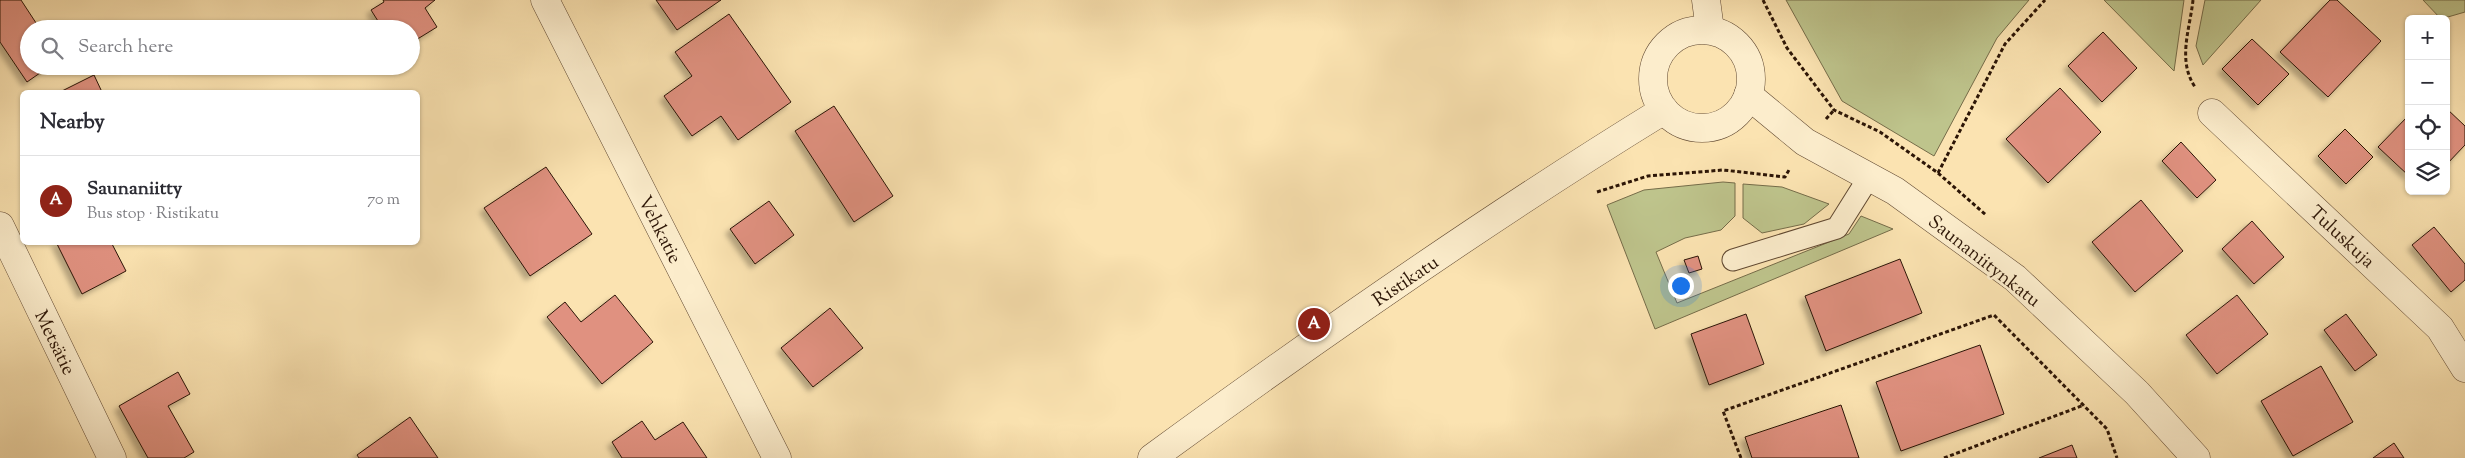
<!DOCTYPE html>
<meta charset="utf-8">
<style>
body{margin:0;font-family:"Sorts Mill Goudy",serif;background:#f2f2f3;color:#2b2b33}
.controls{position:absolute;right:15px;top:15px;display:grid;overflow:hidden;border-radius:8px;box-shadow:0 1px 4px #0004}
.controls button{width:45px;height:45px;display:grid;place-items:center;padding:0;border:0;border-bottom:1px solid #e1e1e2;background:#fff;color:#2b2b33;font:25px sans-serif}
.you{position:absolute;left:1680px;top:285px;width:18px;height:18px;margin:-12px;border:4px solid #fff;border-radius:50%;background:#1a73e8;box-shadow:0 0 0 8px #1a73e833}
.badge{display:grid;place-items:center;width:32px;height:32px;border-radius:50%;background:#8f2418;color:#fff;font-size:16px;font-weight:700}
.pin{position:absolute;translate:-50% -50%;border:2px solid #fff;box-shadow:0 1px 5px #0006}
.list{margin:0;padding:0;list-style:none}
h2{display:flex;justify-content:space-between;align-items:center;height:65px;margin:0;padding:0 20px;font-size:21px}
h2 small{font-size:16px;font-weight:400;color:#7c7c81}
.list li{display:grid;grid-template-columns:32px 1fr auto;gap:15px;align-items:center;box-sizing:border-box;height:90px;padding:0 20px;border-top:1px solid #e1e1e2}
.list b{display:block;font-size:19px;white-space:nowrap}
.list p{margin:0;font-size:16px;white-space:nowrap;color:#7c7c81}
.list em{font-size:16px;font-style:normal;color:#7c7c81}
.icon{flex:none;width:28px;height:28px;fill:none;stroke:currentColor;stroke-width:2;stroke-linecap:round;stroke-linejoin:round}
.map{position:relative;flex:none;width:2465px;height:458px;overflow:hidden}
.search{position:absolute;background:#fff;box-shadow:0 1px 4px #0004;left:20px;top:20px;width:400px;height:55px;display:flex;align-items:center;gap:12px;box-sizing:border-box;padding:0 18px;border-radius:28px;color:#7c7c81;font-size:19px}
.panel{position:absolute;background:#fff;box-shadow:0 1px 4px #0004;left:20px;top:90px;width:400px;height:155px;border-radius:8px}
.map>svg:first-child{display:block}
</style>
<div class="map">
<svg width="2465" height="458" viewBox="0 0 2465 458">
<defs>
<filter id="shadow"><feDropShadow dx="-4.5" dy="4.5" stdDeviation="2.5" flood-color="#0004"/></filter>
</defs>
<rect width="100%" height="100%" fill="#fbe3b1"/>
<filter id="stains"><feTurbulence type="fractalNoise" baseFrequency=".004" numOctaves="4"/><feColorMatrix values="0 0 0 0 .2 0 0 0 0 .09 0 0 0 0 .02 0 0 0 .5 -.17"/></filter>
<radialGradient id="worn" r=".72"><stop offset=".6" stop-color="#630" stop-opacity="0"/><stop offset="1" stop-color="#630" stop-opacity=".3"/></radialGradient>
<g fill="#bec48c" stroke="#756c49">
<polygon points="1786,0 2029,0 1997,38 1934,156 1842,101"/>
<polygon points="2104,0 2184,0 2174,71"/>
<polygon points="2205,0 2261,0 2203,65 2196,46"/>
<polygon points="2423,0 2465,0 2465,12 2441,19"/>
<polygon points="1723,182 1735,183 1735,216 1721,230 1685,238 1656,252 1677,303 1849,234 1861,216 1893,229 1655,329 1607,205 1644,190"/>
<polygon points="1743,184 1782,187 1829,204 1804,224 1762,233 1743,218"/>
</g>
<g fill="#e09180" stroke="#2c1506" filter="url(#shadow)">
<polygon points="0,0 21,0 40,29 29,29 29,66 50,66 27,82 0,42"/>
<polygon points="383,0 435,0 425,8 437,27 411,43 411,29 402,29 398,22 387,29 383,29 371,10 384,2"/>
<polygon points="656,0 721,0 677,30"/>
<polygon points="2330,0 2337,0 2381,41 2328,97 2280,52"/>
<polygon points="729,14 791,102 738,140 721,116 692,136 664,96 692,76 675,52"/>
<polygon points="2103,32 2137,68 2102,102 2068,66"/>
<polygon points="2252,39 2289,74 2258,105 2222,69"/>
<polygon points="94,75 102,92 60,92"/>
<polygon points="2060,88 2101,132 2048,183 2006,139"/>
<polygon points="834,106 893,196 854,222 795,131"/>
<polygon points="2446,108 2465,126 2465,145 2446,165"/>
<polygon points="2409,115 2409,176 2378,147"/>
<polygon points="2345,129 2373,157 2346,184 2318,156"/>
<polygon points="2181,142 2216,180 2197,198 2162,161"/>
<polygon points="546,167 592,234 530,276 484,208"/>
<polygon points="2141,200 2183,251 2135,292 2092,242"/>
<polygon points="769,201 794,235 755,264 730,229"/>
<polygon points="2252,221 2284,257 2254,284 2222,249"/>
<polygon points="2434,227 2465,264 2465,280 2451,292 2412,245"/>
<polygon points="56,242 111,242 126,271 82,294"/>
<polygon points="1698,256 1702,269 1689,273 1684,260"/>
<polygon points="1900,259 1922,313 1826,351 1805,296"/>
<polygon points="615,295 653,342 602,384 547,317 565,302 581,322"/>
<polygon points="2237,295 2268,334 2217,374 2186,335"/>
<polygon points="830,308 863,348 813,387 781,348"/>
<polygon points="1746,314 1764,364 1709,385 1691,334"/>
<polygon points="2346,314 2377,355 2355,371 2324,330"/>
<polygon points="1980,345 2004,414 1901,451 1876,382"/>
<polygon points="2321,366 2353,422 2293,456 2261,401"/>
<polygon points="178,372 190,394 168,406 194,452 184,458 148,458 119,406"/>
<polygon points="1841,405 1859,458 1752,458 1745,437"/>
<polygon points="410,417 438,458 359,458 357,455"/>
<polygon points="642,421 655,440 683,422 707,458 622,458 612,442"/>
<polygon points="2394,443 2404,458 2373,458"/>
<polygon points="2072,445 2077,458 2039,458"/>
</g>
<g fill="none" stroke-linecap="round" stroke-linejoin="round">
<defs>
<polyline id="service" points="1733,260 1837,228 1869,177"/>
<g id="minor">
<polyline points="545,0 777,458"/>
<polyline points="1706,0 1710,30"/>
<circle cx="1702" cy="79" r="49"/>
<polyline points="1748,95 1805,142 1895,191 2015,278 2137,393 2196,458"/>
<polyline points="2212,113 2440,328 2465,368"/>
<polyline points="0,226 112,458"/>
<path d="M1152 458C1319 336 1488 218 1664 110"/>
</g>
</defs>
<use href="#service" stroke="#604831" stroke-width="23"/>
<use href="#minor" stroke="#604831" stroke-width="29"/>
<g stroke="#2c1506" stroke-width="3" stroke-dasharray="4 2.5" stroke-linecap="butt">
<polyline points="1763,0 1787,48 1834,110 1880,132 1938,173 1986,215"/>
<path d="M2193 0C2190 29 2177 60 2195 87"/>
<polyline points="1826,119 1834,110"/>
<polyline points="1938,173 2005,44 2045,0"/>
<polyline points="1597,192 1648,176 1723,170 1785,177 1789,170"/>
<polyline points="1741,458 1723,411 1994,315 2107,429 2117,458"/>
<polyline points="1944,458 2084,405"/>
</g>
<use href="#service" stroke="#fcedcc" stroke-width="21"/>
<use href="#minor" stroke="#fcedcc" stroke-width="28"/>
</g>
<g text-anchor="middle" stroke-width="5" stroke-linejoin="round" paint-order="stroke">
<g font-size="19" fill="#2c1506" stroke="#fcedcc">
<text transform="translate(661 229) rotate(63)" y="7">Vehkatie</text>
<text transform="translate(2343 236) rotate(43)" y="7">Tuluskuja</text>
<text transform="translate(1985 260) rotate(38)" y="7">Saunaniitynkatu</text>
<text transform="translate(1405 280) rotate(-34)" y="7">Ristikatu</text>
<text transform="translate(56 342) rotate(64)" y="7">Metsätie</text>
</g>
</g>
<rect width="100%" height="100%" filter="url(#stains)"/>
<rect width="100%" height="100%" fill="url(#worn)"/>
</svg>
<div class="controls">
<button>+</button>
<button>−</button>
<button><svg class="icon" aria-label="locate" viewBox="0 0 24 24"><circle cx="12" cy="12" r="6"/><path d="M12 2v4M12 18v4M2 12h4M18 12h4"/></svg></button>
<button><svg class="icon" aria-label="layers" viewBox="0 0 24 24"><path d="M12 4l9 5-9 5-9-5zM3 14l9 5 9-5"/></svg></button>
</div>
<div class="you"></div>
<div class="pin badge" style="left:1314px;top:324px">A</div>
<div class="search"><svg class="icon" aria-label="search" viewBox="0 0 24 24"><circle cx="10" cy="10" r="6"/><path d="M15 15l6 6"/></svg>Search here</div>
<section class="panel">
<h2>Nearby<small></small></h2>
<ul class="list">
<li><span class="badge">A</span><div><b>Saunaniitty</b><p>Bus stop · Ristikatu</p></div><em>70 m</em></li>
</ul>
</section>
</div>
